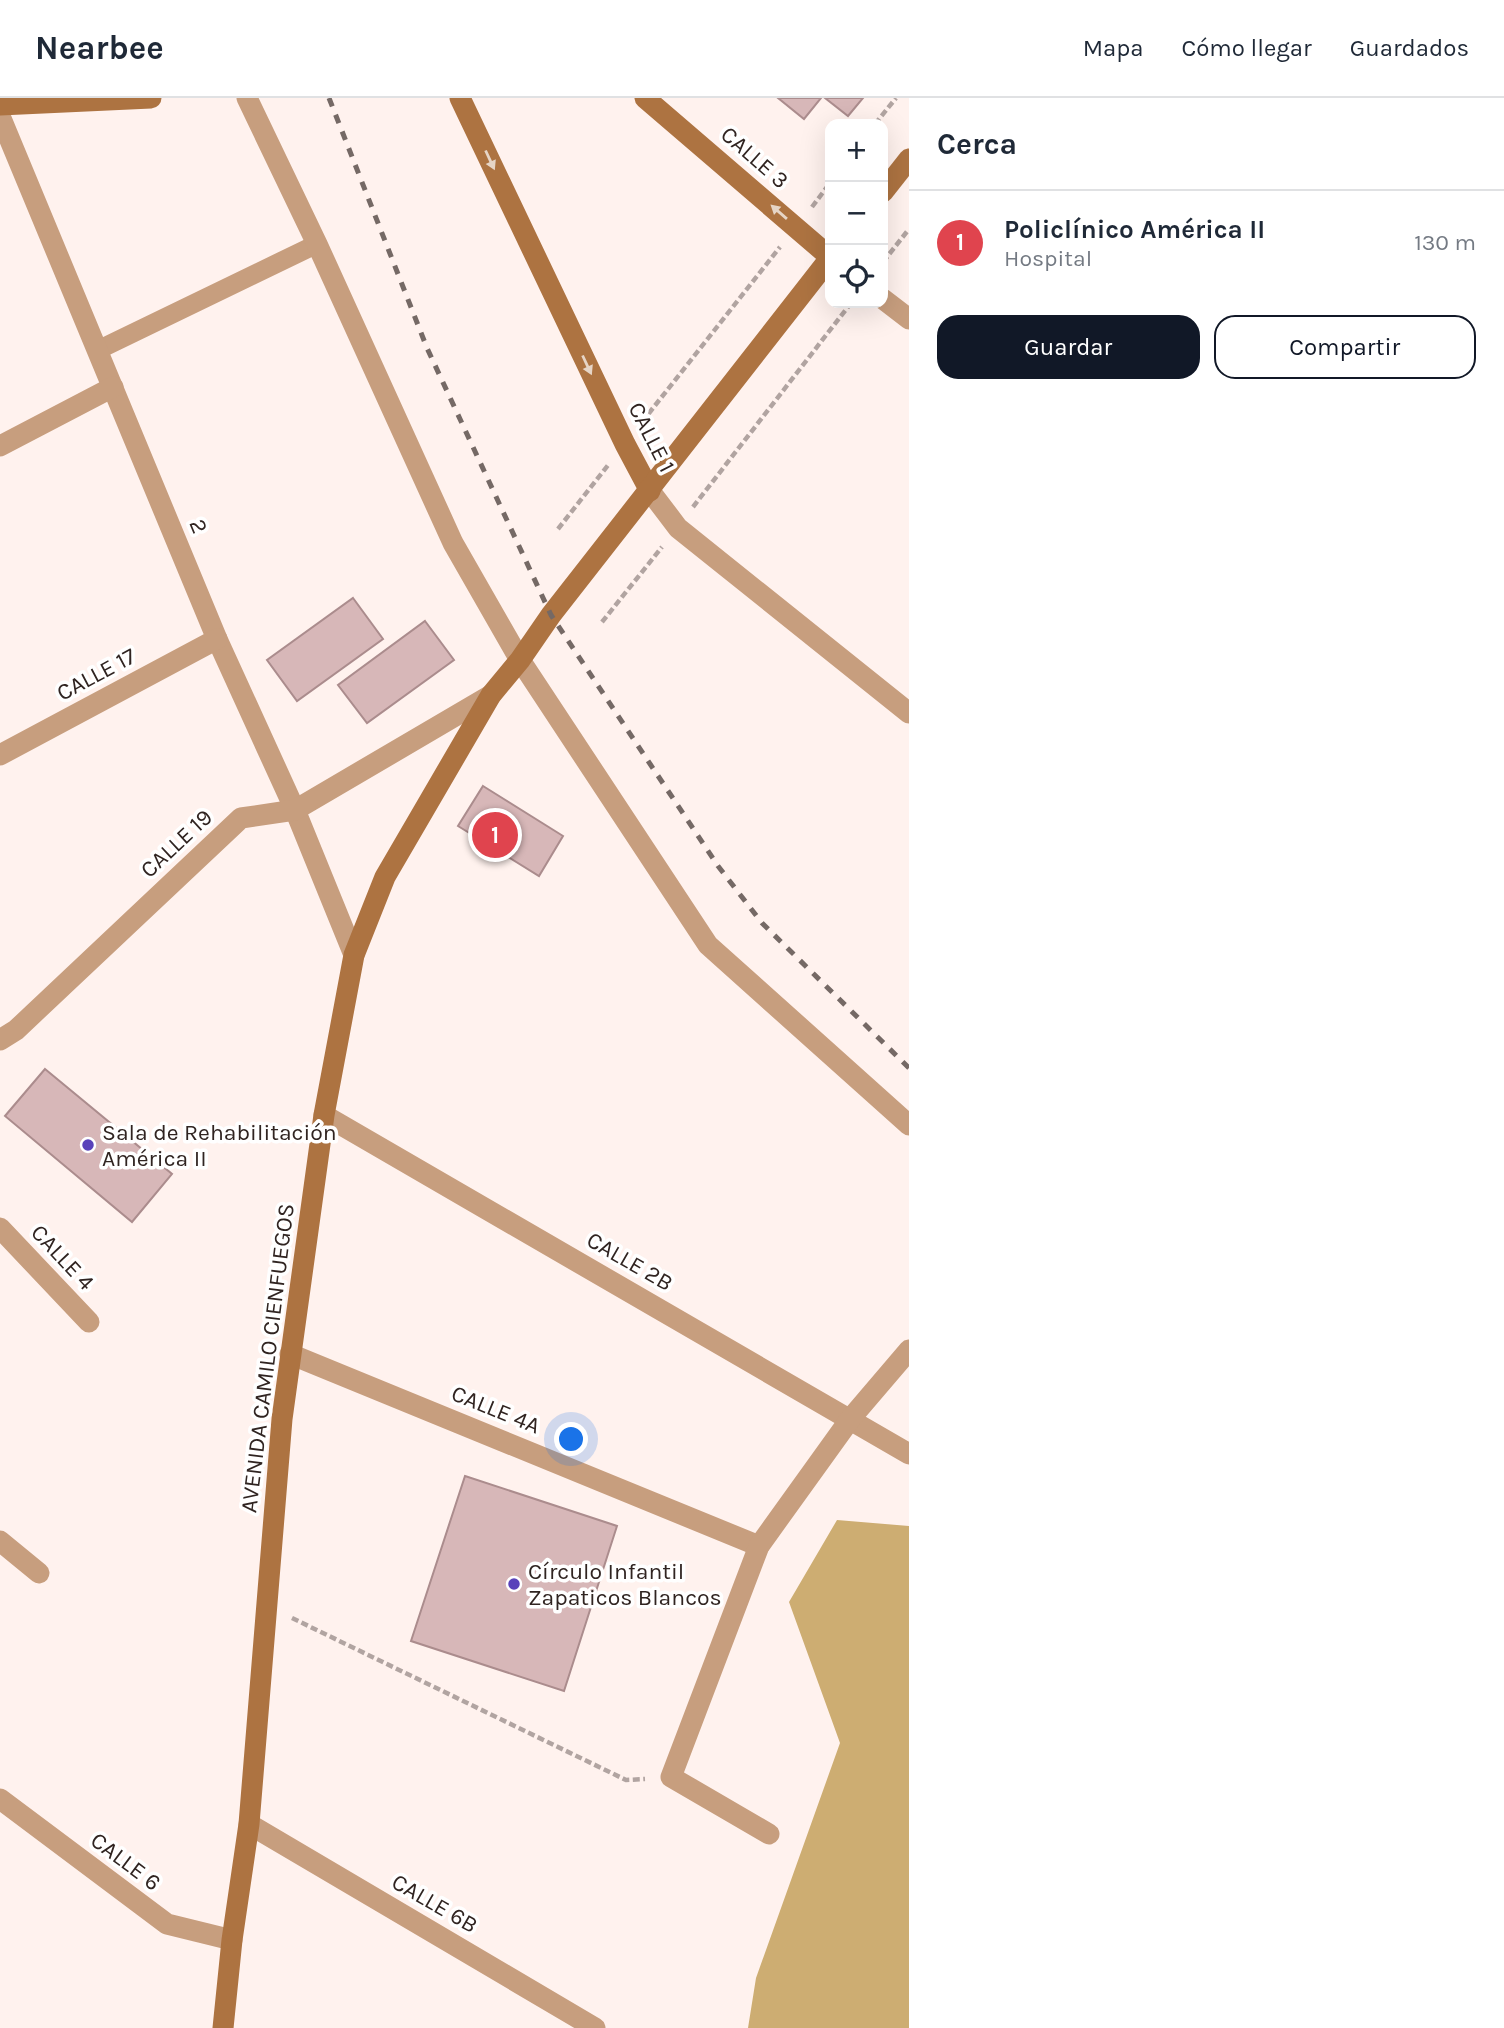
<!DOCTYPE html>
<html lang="es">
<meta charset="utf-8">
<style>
body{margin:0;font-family:Karla,sans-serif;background:#f6f6f7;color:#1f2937}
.controls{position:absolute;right:21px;top:21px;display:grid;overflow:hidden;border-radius:14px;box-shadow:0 7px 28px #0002}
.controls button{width:63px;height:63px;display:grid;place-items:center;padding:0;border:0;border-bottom:2px solid #e0e1e3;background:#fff;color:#1f2937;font:35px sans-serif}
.you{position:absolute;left:572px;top:1342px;width:24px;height:24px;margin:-18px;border:5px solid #fff;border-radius:50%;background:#1a73e8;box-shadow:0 0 0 10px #1a73e833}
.badge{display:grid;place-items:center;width:46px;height:46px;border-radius:50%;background:#111827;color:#fff;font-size:23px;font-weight:700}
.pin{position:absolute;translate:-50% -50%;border:4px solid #fff;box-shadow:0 2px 7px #0006}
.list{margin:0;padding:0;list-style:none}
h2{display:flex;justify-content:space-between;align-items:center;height:91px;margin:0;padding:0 28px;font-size:30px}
h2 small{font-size:23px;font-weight:400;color:#747a83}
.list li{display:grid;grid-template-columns:46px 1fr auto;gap:21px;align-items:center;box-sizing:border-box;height:105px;padding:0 28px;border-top:2px solid #e0e1e3}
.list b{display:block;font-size:26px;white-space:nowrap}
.list p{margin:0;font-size:23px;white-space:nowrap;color:#747a83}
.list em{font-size:23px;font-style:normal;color:#747a83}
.actions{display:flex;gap:14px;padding:21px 28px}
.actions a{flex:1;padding:16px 0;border:2px solid #111827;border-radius:21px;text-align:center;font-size:24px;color:#111827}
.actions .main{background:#111827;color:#fff}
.icon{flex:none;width:38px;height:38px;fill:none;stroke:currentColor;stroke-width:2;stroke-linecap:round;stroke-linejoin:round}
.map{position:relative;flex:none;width:909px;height:1930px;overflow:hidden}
header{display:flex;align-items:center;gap:42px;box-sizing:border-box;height:98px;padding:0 35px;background:#fff;border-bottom:2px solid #e0e1e3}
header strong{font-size:33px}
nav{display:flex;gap:38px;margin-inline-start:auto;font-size:24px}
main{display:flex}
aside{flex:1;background:#fff}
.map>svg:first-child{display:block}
</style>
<header>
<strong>Nearbee</strong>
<nav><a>Mapa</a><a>Cómo llegar</a><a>Guardados</a></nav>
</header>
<main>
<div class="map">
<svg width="909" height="1930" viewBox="0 0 909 1930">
<rect width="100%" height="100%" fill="#fff2ee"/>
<polygon fill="#cdad72" points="837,1422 909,1428 909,1930 748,1930 756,1880 840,1645 789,1504"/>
<g fill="#d7b7b8" stroke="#ab8c8d" stroke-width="2">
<polygon points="778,0 821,0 804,21"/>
<polygon points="825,0 863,0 848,18"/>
<polygon points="353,500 383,541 297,603 267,562"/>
<polygon points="425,523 454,562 367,625 338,587"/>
<polygon points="483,688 563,738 539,778 458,728"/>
<polygon points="45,971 172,1076 132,1124 5,1018"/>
<polygon points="465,1378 617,1428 564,1593 411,1543"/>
</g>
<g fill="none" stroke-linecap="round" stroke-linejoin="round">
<g stroke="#b1a4a1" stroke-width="4.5" stroke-dasharray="7 3.5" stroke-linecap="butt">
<polyline points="875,26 896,0"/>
<polyline points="812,109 830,85"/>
<polyline points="883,164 909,131"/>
<polyline points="642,324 780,149"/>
<polyline points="693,409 851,205"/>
<polyline points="558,431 609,366"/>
<polyline points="602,524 662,449"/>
<polyline points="292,1520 626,1682 645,1681"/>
</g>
<polyline stroke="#c79e7e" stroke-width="19" points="98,252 317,146"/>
<g stroke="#c79e7e" stroke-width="21">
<polyline points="247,0 317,146 453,445 520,562 708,847 909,1027"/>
<polyline points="0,18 217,541 295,712 354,857"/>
<polyline points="883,201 909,221"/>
<polyline points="0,348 113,289"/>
<polyline points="650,393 678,430 909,615"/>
<polyline points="0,657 217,541"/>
<polyline points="0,942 16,932 241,720 295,712 491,597"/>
<polyline points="324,1017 909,1356"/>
<polyline points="0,1130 89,1224"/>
<polyline points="290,1256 759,1448"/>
<polyline points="0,1443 39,1475"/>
<polyline points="0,1701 167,1826 232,1842"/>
<polyline points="249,1726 595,1930"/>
<polyline points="769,1736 671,1679 759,1448 851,1320 909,1252"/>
</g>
<g stroke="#ad7341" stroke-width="21">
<polyline points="460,0 625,346 650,393"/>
<polyline points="645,0 830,159"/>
<polyline points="0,7 151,0"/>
<polyline points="883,94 909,61"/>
<polyline points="223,1930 232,1842 249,1726 282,1321 324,1017 354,857 385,779 491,597 520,562 551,517 830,160"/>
</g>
<polyline stroke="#756965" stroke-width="5" stroke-dasharray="9 9" stroke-linecap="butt" points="329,0 427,250 551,517 718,768 762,825 909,970"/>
</g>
<defs><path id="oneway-solid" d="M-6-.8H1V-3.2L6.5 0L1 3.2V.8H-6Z" transform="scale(1.75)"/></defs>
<g fill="#e6d5c6">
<use href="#oneway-solid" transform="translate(490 62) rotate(65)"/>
<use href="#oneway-solid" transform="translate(779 114) rotate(-139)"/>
<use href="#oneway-solid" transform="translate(587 267) rotate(65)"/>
</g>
<g fill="#5942ba" stroke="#fff" stroke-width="2.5">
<circle cx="88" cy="1047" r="7"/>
<circle cx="514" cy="1486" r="7"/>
</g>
<g text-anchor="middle" stroke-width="7" stroke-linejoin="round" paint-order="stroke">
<g font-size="23" fill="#302421" stroke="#fff">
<text transform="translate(755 59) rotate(41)" y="8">CALLE 3</text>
<text transform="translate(652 339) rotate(63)" y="8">CALLE 1</text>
<text transform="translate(199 428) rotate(67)" y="8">2</text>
<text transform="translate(96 576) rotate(-28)" y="8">CALLE 17</text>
<text transform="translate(176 745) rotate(-43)" y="8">CALLE 19</text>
<text transform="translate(63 1159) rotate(47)" y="8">CALLE 4</text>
<text transform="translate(630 1163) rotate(30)" y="8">CALLE 2B</text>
<text transform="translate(267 1260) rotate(-83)" y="8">AVENIDA CAMILO CIENFUEGOS</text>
<text transform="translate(496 1311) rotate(22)" y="8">CALLE 4A</text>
<text transform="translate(126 1763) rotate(37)" y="8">CALLE 6</text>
<text transform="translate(435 1805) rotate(30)" y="8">CALLE 6B</text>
</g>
<g font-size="23" fill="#302421" stroke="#fff" text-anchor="start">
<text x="102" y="1042">Sala de Rehabilitación<tspan x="102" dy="26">América II</tspan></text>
<text x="528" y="1481">Círculo Infantil<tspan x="528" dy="26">Zapaticos Blancos</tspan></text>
</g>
</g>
</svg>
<div class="controls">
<button>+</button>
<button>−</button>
<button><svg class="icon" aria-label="locate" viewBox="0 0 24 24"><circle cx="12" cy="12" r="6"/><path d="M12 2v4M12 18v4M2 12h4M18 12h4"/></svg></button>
</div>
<div class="you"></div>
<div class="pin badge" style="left:495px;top:737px;background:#e0444e">1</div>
</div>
<aside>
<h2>Cerca<small></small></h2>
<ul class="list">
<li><span class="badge" style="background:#e0444e">1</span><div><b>Policlínico América II</b><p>Hospital</p></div><em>130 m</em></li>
</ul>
<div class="actions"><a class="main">Guardar</a><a>Compartir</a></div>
</aside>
</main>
